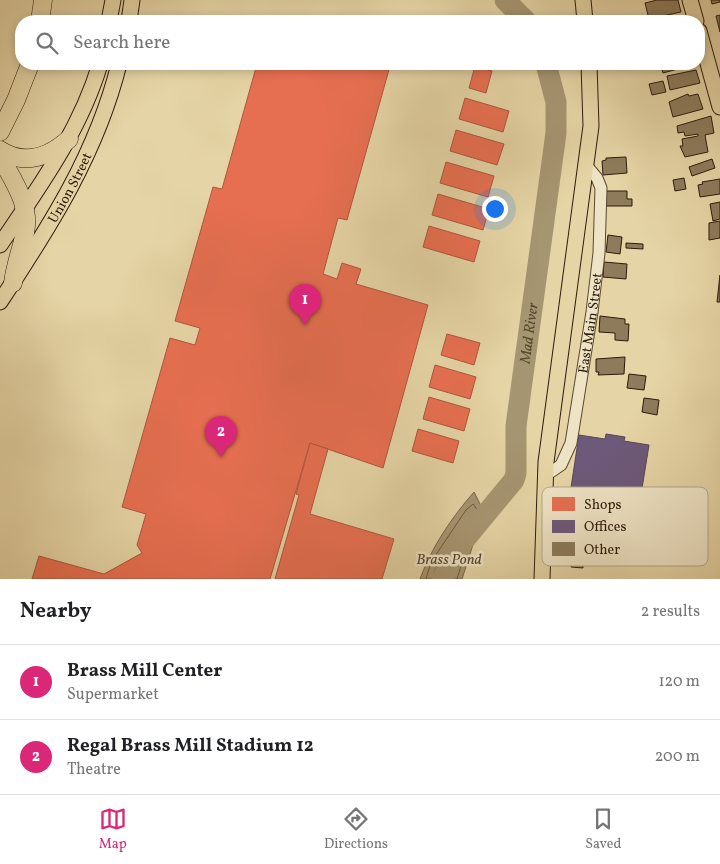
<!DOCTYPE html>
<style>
body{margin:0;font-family:Vollkorn,serif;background:#f6f6f6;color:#202124}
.you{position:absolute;left:494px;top:208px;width:18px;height:18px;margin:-12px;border:4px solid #fff;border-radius:50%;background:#1a73e8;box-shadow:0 0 0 8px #1a73e833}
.badge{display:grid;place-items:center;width:32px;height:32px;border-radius:50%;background:#db2777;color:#fff;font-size:16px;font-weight:700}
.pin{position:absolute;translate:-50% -41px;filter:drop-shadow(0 1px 2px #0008)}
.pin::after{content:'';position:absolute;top:26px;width:18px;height:15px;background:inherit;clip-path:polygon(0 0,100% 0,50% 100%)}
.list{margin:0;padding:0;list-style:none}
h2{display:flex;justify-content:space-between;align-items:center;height:65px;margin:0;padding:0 20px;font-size:21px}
h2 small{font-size:16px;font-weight:400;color:#757577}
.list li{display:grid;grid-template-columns:32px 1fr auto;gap:15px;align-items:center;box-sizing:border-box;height:75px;padding:0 20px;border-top:1px solid #e0e0e0}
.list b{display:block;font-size:19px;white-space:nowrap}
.list p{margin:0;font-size:16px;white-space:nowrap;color:#757577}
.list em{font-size:16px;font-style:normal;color:#757577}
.icon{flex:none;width:28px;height:28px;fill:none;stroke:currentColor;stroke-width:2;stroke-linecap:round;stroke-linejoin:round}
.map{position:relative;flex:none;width:720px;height:579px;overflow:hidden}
.search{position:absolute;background:#fff;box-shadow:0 2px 8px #0003;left:15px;right:15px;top:15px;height:55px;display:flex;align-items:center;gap:12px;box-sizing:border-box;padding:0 18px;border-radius:20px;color:#757577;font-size:19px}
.sheet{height:215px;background:#fff}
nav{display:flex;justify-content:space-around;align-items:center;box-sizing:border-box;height:70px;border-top:1px solid #e0e0e0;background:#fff;font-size:14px;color:#757577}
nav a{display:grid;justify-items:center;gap:2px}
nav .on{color:#db2777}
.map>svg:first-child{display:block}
</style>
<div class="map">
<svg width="720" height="579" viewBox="0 0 720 579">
<rect width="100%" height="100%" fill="#e5d4a5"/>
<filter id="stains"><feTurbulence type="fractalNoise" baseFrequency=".004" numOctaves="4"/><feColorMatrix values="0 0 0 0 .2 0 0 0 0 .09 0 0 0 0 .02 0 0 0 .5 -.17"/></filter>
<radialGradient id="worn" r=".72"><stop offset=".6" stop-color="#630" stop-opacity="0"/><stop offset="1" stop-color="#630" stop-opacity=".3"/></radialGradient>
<path fill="#a69571" stroke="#766448" d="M474 492 481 506 490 515 477 532 462 579H420C431 548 452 517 474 492Z"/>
<g fill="#e76f51" stroke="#af563c">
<polygon points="257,64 380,64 390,66 347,220 338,218 323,274 337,279 342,263 361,269 356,284 428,305 383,468 310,443 270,579 32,579 39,556 104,574 142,553 137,545 146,514 122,507 170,338 195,345 200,328 175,321 213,187 222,189"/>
<polygon points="475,66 492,71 486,93 469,88"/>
<polygon points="465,98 509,111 503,132 459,119"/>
<polygon points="456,130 504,144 497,165 450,151"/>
<polygon points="446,162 494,176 488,197 440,183"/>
<polygon points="438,194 489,209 483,230 432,215"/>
<polygon points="429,226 480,241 474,262 423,247"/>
<polygon points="447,334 480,343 474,365 441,355"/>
<polygon points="435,365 476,377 470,399 429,387"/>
<polygon points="429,397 470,409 464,431 423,419"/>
<polygon points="418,429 459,441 453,463 412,451"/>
<polygon points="310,443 328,449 310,514 394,539 382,579 275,579 299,495 296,494"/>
</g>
<polygon fill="#6d597a" stroke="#5a4659" points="606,434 625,437 624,441 649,445 634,538 620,536 618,547 600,544 601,533 565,527 579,435 605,439"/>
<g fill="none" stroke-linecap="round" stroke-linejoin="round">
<g stroke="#6a583e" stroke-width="1">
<polyline points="426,579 431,562 466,510 473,504 482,516 472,530 457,579"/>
<polyline points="432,579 437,565 463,528 465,531 451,579"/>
</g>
<g stroke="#a69571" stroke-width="21">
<polyline points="505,0 526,21"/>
<path id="s1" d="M442 579 461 544 514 480 516 473V426L556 133V102L546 64"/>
</g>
</g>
<g fill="#8d7b5b" stroke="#2d1b0b">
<polygon points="657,0 678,0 681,12 649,19 645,3"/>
<polygon points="711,0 720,0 720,2 712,4"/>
<polygon points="720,15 720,32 716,16"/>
<polygon points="660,64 696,64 663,73"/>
<polygon points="696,70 700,83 670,90 667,76"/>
<polygon points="663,81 666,92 652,95 649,84"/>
<polygon points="688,94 689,96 698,94 703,109 673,117 669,102"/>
<polygon points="711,116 714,133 705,135 708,152 685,157 680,146 683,146 682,139 698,136 698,134 685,136 684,132 678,133 677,126"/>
<polygon points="626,157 627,173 603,175 602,161 606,160 606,158"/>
<polygon points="712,159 715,168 692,176 689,167"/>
<polygon points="684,178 686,189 675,191 673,180"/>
<polygon points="720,179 720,194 700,197 698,185 703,184 702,182"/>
<polygon points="606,191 627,191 627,199 632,199 632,206 606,206"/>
<polygon points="720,202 720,219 713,221 710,204"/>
<polygon points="720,221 720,238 709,240 709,223"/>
<polygon points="608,235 622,237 620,254 606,252"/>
<polygon points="626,243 643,244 643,249 626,248"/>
<polygon points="604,262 627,264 626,279 603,277"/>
<polygon points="720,275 720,302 717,302"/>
<polygon points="600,316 625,319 625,324 629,324 628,341 615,340 615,333 599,332"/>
<polygon points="625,357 624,374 598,375 599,372 596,372 596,359"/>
<polygon points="629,374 646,376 644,390 627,388"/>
<polygon points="644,398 659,400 657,415 642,412"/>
<polygon points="564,555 583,555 583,568 571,567 571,564 565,564"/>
</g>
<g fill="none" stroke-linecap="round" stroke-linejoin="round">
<defs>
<g id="minor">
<path id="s2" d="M545 476 561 465 571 443 592 312 599 253 601 188 597 178 586 165"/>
</g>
<g id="major">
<polyline points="583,0 585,21"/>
<polyline points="690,0 696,21"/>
<polyline points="109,21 113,0"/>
<polyline points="129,21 132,0"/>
<polyline points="699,31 720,107"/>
<path d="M0 245C39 187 80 131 100 64"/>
<path id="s3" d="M0 302C50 226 97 153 119 64"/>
<polyline points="542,579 546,462 591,126 589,64"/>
</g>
<g id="highway">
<polyline points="40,21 43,0"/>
<polyline points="0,132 16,100 30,64"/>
<path d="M0 150C25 166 49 157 69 139"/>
<path d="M0 156C13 181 31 204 25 233 21 250 15 266 13 283"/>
</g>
</defs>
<use href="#minor" stroke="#5b4932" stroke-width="13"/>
<use href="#major" stroke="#2d1b0b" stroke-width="17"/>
<use href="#highway" stroke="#2d1b0b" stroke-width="19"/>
<use href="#minor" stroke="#eee3c4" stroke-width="11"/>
<use href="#major" stroke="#e5d4a5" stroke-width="15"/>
<use href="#highway" stroke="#e5d4a5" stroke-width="18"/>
</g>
<g text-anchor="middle" stroke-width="5" stroke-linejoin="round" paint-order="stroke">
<g font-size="14" fill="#2d1b0b" stroke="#eee3c4">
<text dy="5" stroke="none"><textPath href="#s3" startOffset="134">Union Street</textPath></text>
<text dy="5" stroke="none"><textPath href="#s2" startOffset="165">East Main Street</textPath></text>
</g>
<g font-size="15" font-style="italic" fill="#57462f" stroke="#eee3c4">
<text dy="5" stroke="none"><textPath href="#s1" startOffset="271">Mad River</textPath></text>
<text x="449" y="564">Brass Pond</text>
</g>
</g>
<rect x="542" y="487" width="166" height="79" rx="8" fill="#eee3c4" stroke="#b4a78c" stroke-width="1"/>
<rect x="552" y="497" width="23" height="14" fill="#e76f51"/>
<rect x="552" y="520" width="23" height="13" fill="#6d597a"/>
<rect x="552" y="542" width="23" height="14" fill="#8d7b5b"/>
<g font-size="14" fill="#2d1b0b">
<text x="584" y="509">Shops</text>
<text x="584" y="531">Offices</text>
<text x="584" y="554">Other</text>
</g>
<rect width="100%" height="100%" filter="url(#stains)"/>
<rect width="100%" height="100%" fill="url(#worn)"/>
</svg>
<div class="you"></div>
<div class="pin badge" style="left:305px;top:325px">1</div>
<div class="pin badge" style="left:221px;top:457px">2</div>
<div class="search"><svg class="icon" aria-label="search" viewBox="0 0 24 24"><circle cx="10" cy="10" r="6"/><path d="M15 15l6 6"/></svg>Search here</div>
</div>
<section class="sheet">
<h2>Nearby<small>2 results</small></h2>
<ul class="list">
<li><span class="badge">1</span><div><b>Brass Mill Center</b><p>Supermarket</p></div><em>120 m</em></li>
<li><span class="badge">2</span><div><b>Regal Brass Mill Stadium 12</b><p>Theatre</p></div><em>200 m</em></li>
</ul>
</section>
<nav>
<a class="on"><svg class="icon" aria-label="map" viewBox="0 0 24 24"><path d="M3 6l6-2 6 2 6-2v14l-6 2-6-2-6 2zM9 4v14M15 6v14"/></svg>Map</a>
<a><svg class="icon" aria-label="directions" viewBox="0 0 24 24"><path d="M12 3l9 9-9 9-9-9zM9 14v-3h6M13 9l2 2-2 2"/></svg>Directions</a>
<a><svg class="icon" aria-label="saved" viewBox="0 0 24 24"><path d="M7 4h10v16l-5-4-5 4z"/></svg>Saved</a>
</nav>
